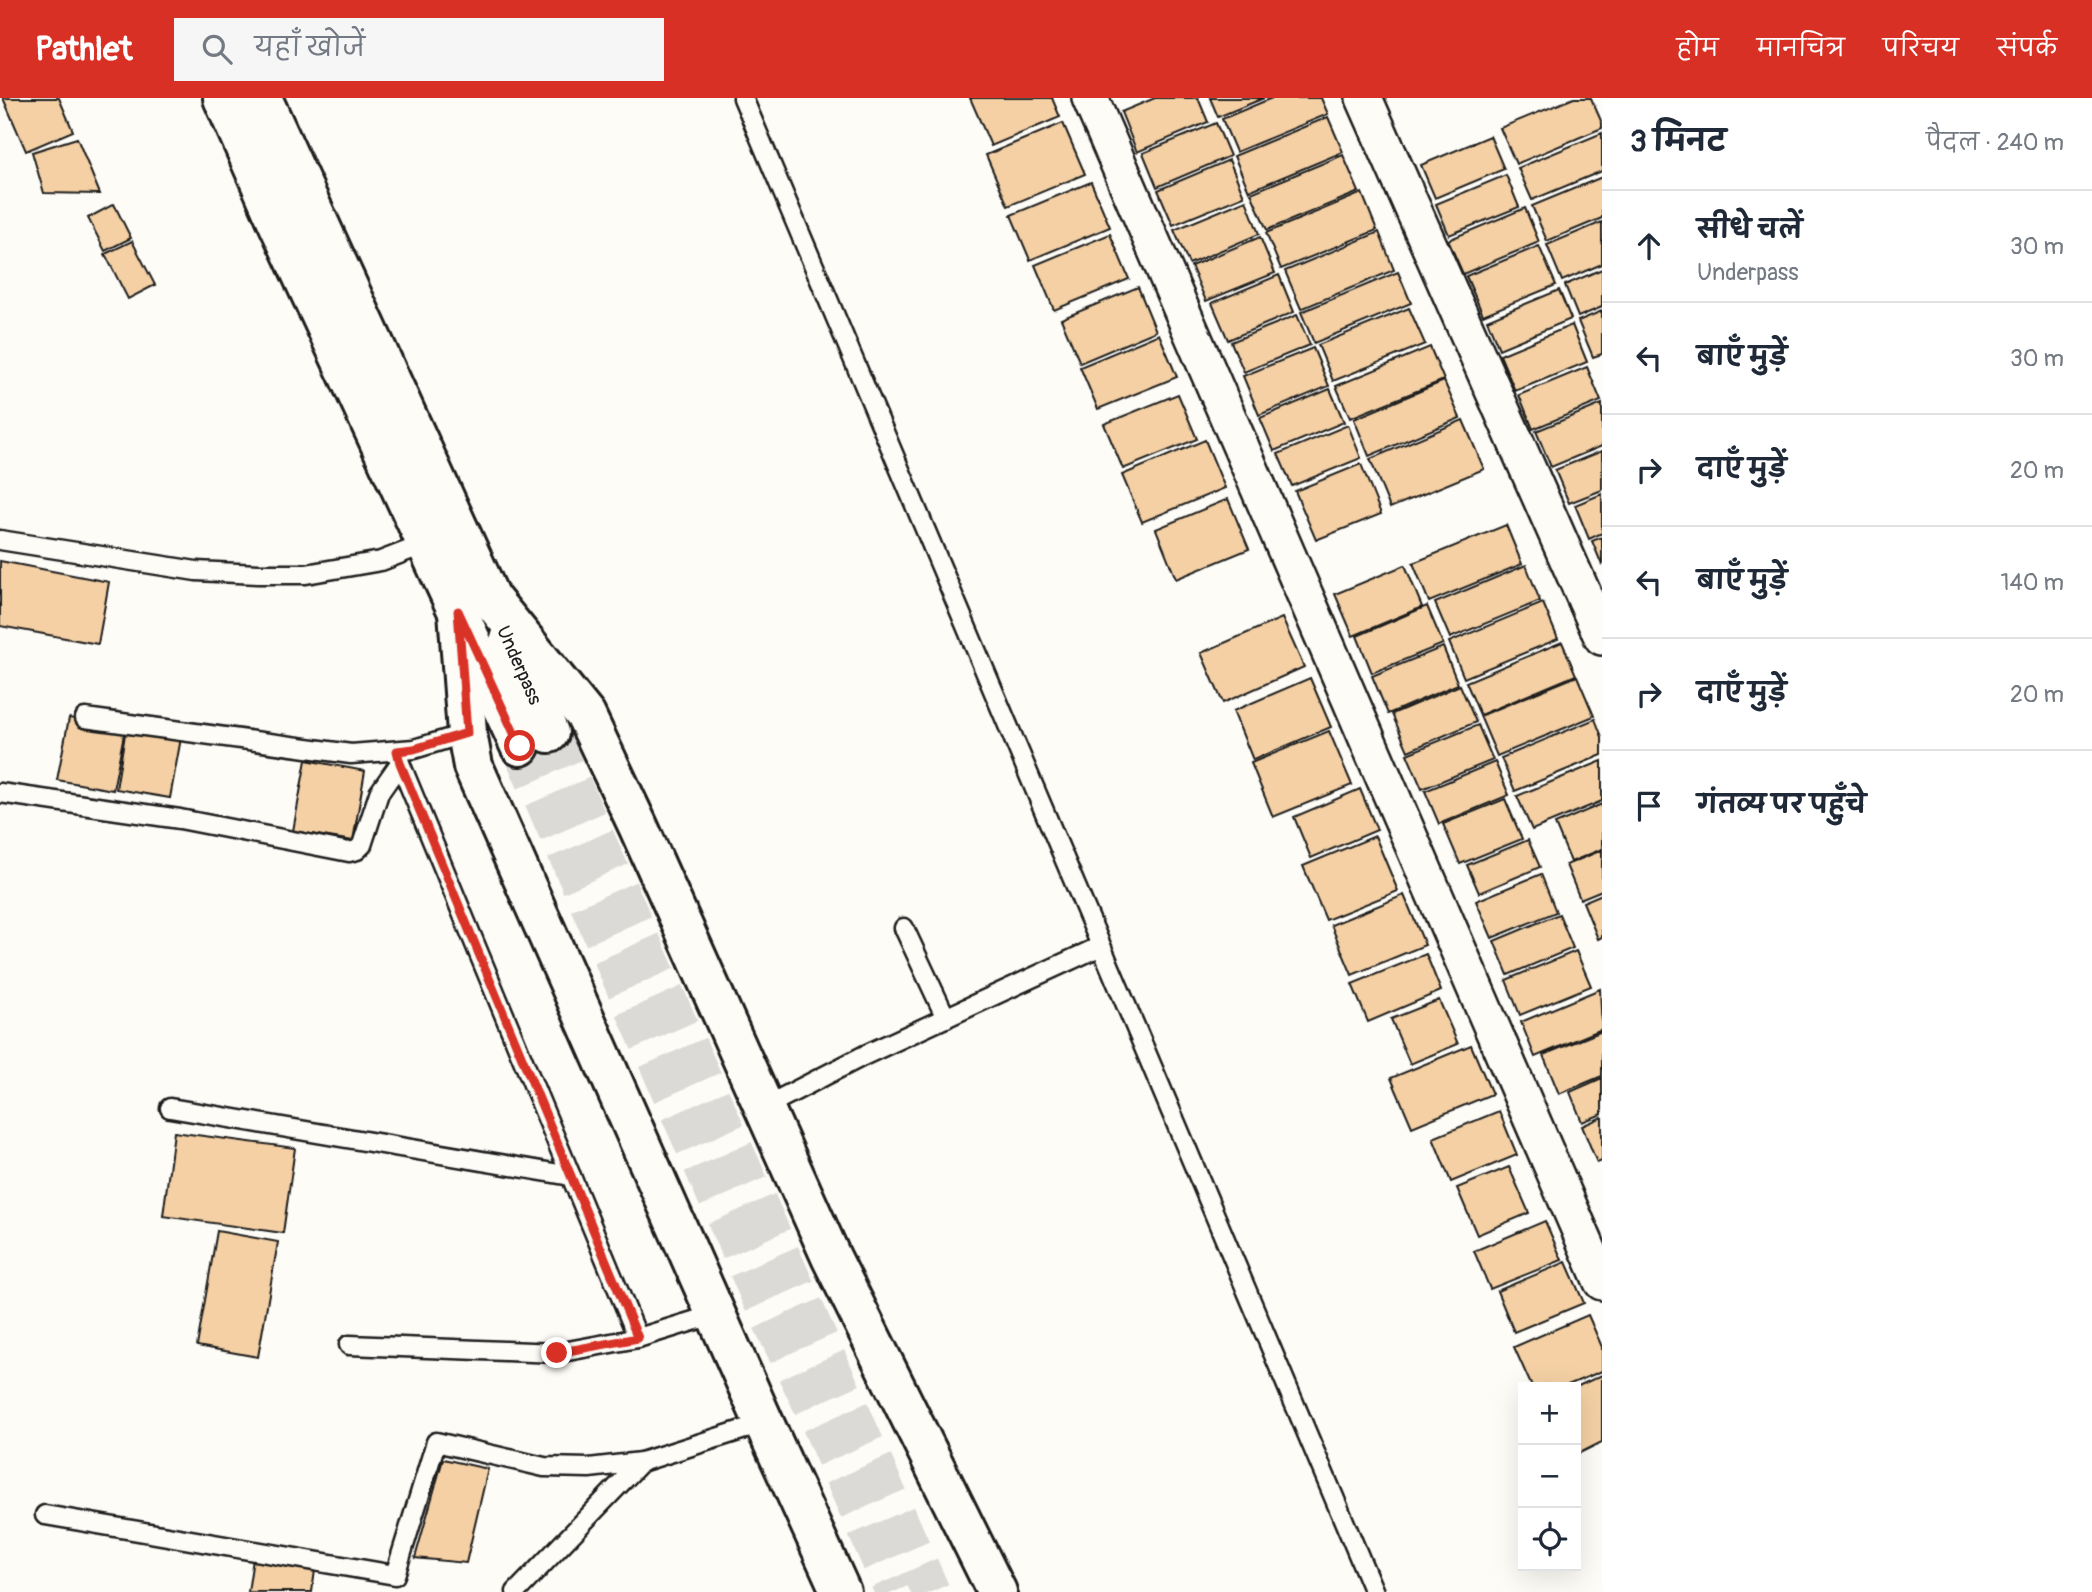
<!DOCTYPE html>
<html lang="hi">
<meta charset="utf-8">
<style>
body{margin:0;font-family:Pangolin,"Playpen Sans Deva",sans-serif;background:#f6f6f7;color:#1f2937}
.controls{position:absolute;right:21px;bottom:21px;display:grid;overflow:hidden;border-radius:0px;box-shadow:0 7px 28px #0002}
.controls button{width:63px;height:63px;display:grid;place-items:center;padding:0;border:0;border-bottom:2px solid #e0e1e3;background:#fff;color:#1f2937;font:35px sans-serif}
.stop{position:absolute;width:21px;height:21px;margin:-16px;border:5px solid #d93025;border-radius:50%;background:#fff}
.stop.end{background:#d93025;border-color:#fff;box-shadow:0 2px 7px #0008}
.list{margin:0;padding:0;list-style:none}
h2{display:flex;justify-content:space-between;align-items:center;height:91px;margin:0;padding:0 28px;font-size:30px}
h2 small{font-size:23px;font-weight:400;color:#747a83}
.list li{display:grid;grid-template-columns:46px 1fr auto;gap:21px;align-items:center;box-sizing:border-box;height:112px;padding:0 28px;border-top:2px solid #e0e1e3}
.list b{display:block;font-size:26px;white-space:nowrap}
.list p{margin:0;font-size:23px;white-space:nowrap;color:#747a83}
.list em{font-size:23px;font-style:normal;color:#747a83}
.icon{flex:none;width:38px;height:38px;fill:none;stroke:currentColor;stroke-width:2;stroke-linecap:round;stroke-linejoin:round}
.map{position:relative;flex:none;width:1602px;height:1494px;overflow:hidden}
header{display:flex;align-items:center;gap:42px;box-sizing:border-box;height:98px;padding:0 35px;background:#d93025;color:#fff}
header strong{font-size:33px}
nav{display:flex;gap:38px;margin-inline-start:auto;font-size:24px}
.search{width:490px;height:63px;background:#f6f6f7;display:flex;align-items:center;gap:18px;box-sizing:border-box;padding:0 24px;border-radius:0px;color:#747a83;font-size:26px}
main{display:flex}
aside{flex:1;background:#fff}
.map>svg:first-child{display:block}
</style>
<header>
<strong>Pathlet</strong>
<div class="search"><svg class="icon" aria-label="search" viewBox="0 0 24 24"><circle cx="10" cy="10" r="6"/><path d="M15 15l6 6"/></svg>यहाँ खोजें</div>
<nav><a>होम</a><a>मानचित्र</a><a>परिचय</a><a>संपर्क</a></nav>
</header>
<main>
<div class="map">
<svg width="1602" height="1494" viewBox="0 0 1602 1494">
<rect width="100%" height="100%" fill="#fdfcf7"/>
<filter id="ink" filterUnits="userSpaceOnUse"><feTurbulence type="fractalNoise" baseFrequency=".0143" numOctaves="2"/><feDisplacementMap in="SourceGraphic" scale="14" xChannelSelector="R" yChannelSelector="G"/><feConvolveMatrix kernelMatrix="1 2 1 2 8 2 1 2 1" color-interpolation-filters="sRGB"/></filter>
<g filter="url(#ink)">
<g fill="#f4d0a4" stroke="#1c1c1c" stroke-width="2">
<polygon points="3,0 59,0 73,33 26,53"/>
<polygon points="970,0 1052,0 1060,19 991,48"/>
<polygon points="1155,0 1198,0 1208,24 1137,54 1121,14"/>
<polygon points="1210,0 1264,0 1218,19"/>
<polygon points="1272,0 1321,0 1328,16 1236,54 1222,21"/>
<polygon points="1574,0 1591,0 1602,25 1602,30 1516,66 1500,30"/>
<polygon points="1328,19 1343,54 1249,93 1234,58"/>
<polygon points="1063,25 1085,76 1008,108 986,57"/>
<polygon points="1216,25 1230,58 1157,89 1143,55"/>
<polygon points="1602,35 1602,73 1532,102 1518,70"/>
<polygon points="1490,38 1504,71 1435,100 1421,67"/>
<polygon points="77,40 100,96 44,95 32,54"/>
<polygon points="1343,57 1359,94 1267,132 1251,95"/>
<polygon points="1229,62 1244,98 1173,127 1158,92"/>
<polygon points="1506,77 1519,109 1449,137 1436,106"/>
<polygon points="1602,79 1602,120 1547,143 1532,108"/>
<polygon points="1091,84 1110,129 1030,162 1011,117"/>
<polygon points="1362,95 1377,132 1281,171 1266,135"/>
<polygon points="1246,102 1259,136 1189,166 1174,132"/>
<polygon points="114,106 131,140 105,153 88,120"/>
<polygon points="1525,110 1539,144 1463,176 1448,142"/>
<polygon points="1602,124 1602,166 1562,183 1547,147"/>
<polygon points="1379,134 1394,172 1301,211 1285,173"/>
<polygon points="1110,136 1129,181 1054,212 1035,167"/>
<polygon points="1260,139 1275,175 1206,203 1191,168"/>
<polygon points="132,143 155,187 128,201 105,156"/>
<polygon points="1539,148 1556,187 1483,217 1466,178"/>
<polygon points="1602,171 1602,209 1578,219 1565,187"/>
<polygon points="1398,174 1411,205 1314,245 1301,214"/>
<polygon points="1279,177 1294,214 1228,242 1212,205"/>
<polygon points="1138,189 1156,233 1080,265 1061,221"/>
<polygon points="1559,192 1571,221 1499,251 1487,222"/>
<polygon points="1409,210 1425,246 1333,283 1318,247"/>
<polygon points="1602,213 1602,256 1593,259 1578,223"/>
<polygon points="1297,217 1310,247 1244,274 1231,244"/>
<polygon points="1572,227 1587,264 1515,293 1500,257"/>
<polygon points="1159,236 1177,279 1098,311 1080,269"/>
<polygon points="1430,249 1444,282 1350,320 1336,288"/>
<polygon points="1313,250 1329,288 1259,317 1243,278"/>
<polygon points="1587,269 1601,303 1533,331 1519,297"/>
<polygon points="1444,283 1460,320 1369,358 1354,321"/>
<polygon points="1330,291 1344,324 1274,353 1260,320"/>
<polygon points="1178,296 1197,341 1123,371 1104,326"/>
<polygon points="1602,306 1602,348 1551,369 1536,333"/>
<polygon points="1463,322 1484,371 1390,410 1370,361"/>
<polygon points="1348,327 1361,360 1292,388 1278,356"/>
<polygon points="1205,342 1225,390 1142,424 1122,377"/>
<polygon points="1602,353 1602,392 1569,405 1555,372"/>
<polygon points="1361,366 1381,416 1316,442 1295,393"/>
<polygon points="1602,396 1602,435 1589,441 1575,407"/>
<polygon points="1228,401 1249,451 1176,481 1156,431"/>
<polygon points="1506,427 1522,466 1429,504 1413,465"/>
<polygon points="1602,439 1602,467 1592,443"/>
<polygon points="0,463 109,484 98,546 0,528"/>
<polygon points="1405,467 1422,509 1353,538 1335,496"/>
<polygon points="1526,467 1540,503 1450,540 1435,505"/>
<polygon points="1543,505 1558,541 1464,580 1449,544"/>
<polygon points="1427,508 1443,546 1372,575 1357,538"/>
<polygon points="1282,520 1304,569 1223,605 1201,555"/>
<polygon points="1562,544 1576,577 1480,617 1466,584"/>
<polygon points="1443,549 1458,586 1388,616 1372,578"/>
<polygon points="1577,578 1594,618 1497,658 1480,618"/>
<polygon points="1310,580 1331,629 1253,662 1233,613"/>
<polygon points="1460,587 1476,624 1408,653 1392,616"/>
<polygon points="69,620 125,631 113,692 57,682"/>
<polygon points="1595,621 1602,639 1602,657 1515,693 1501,660"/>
<polygon points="1478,627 1493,662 1422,691 1407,656"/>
<polygon points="126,630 181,640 170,700 116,691"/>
<polygon points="1329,633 1352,687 1273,719 1251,665"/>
<polygon points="306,662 365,673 353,743 293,733"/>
<polygon points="1602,663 1602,703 1532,732 1517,698"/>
<polygon points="1495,664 1509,697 1439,726 1425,693"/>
<polygon points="1360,691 1377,732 1311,760 1294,719"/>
<polygon points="1505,701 1522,741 1460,766 1443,726"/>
<polygon points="1602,706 1602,751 1571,764 1555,726"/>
<polygon points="1375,738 1398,793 1326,822 1303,768"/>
<polygon points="1528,742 1540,769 1479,795 1467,767"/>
<polygon points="1602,752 1602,792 1580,801 1566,767"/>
<polygon points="1541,776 1556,814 1492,840 1476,803"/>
<polygon points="1602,796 1602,839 1598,841 1583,804"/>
<polygon points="1404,797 1425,847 1352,877 1331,827"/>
<polygon points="1559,816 1573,850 1508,877 1494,843"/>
<polygon points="1576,853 1591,888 1520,917 1506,882"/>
<polygon points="1426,856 1441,893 1368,924 1352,886"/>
<polygon points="1600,891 1602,931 1535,959 1521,924"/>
<polygon points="1439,902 1458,946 1410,966 1391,921"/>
<polygon points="1602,933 1602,978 1559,996 1543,957"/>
<polygon points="1471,947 1492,996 1412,1029 1391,980"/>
<polygon points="1602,980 1602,1016 1582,1024 1570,994"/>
<polygon points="1499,1013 1517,1057 1451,1084 1433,1040"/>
<polygon points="1602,1019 1602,1063 1597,1065 1582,1028"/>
<polygon points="174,1034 295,1050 283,1135 163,1118"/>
<polygon points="1509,1069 1529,1115 1477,1137 1457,1090"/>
<polygon points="1545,1123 1562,1162 1490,1191 1474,1153"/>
<polygon points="217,1133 278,1144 258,1259 197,1248"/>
<polygon points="1566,1164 1584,1205 1514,1234 1497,1193"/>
<polygon points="1588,1217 1602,1249 1602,1273 1563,1289 1532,1289 1514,1249"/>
<polygon points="1602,1277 1602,1344 1576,1357 1576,1289"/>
<polygon points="443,1361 488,1371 466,1465 415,1460"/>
<polygon points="254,1454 316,1465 312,1494 248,1494"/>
</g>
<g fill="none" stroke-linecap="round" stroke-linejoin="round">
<g stroke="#dbdad6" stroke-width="38" stroke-dasharray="38 19" stroke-linecap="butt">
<polyline points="549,635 931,1494"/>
<polyline points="520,648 760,1199 814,1311 894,1494"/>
</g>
<defs>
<g id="lane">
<polyline points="743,0 1374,1494"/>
<polyline points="0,442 196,473 258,476 306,476 381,463 425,446"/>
<polyline points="85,620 351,656 414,651 467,635"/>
<polyline points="397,653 400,665 638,1240"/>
<polyline points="0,695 180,721 349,754 357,752 362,747 379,695 400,665"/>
<polyline points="904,830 946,920"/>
<polyline points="764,1009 865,957 1101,848"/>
<polyline points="170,1010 571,1078"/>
<polyline points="349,1247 557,1255 638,1240 716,1216"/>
<polyline points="45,1417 395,1477 436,1344 544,1369 589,1370 641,1364 764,1325"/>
<polyline points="516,1494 641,1364"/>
</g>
<g id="street">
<polyline points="1090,0 1602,1184"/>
<polyline points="1364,0 1602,539"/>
</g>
<g id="secondary">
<polyline points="223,0 278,125 520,648"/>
<polyline points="262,0 490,500 586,618 638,728 831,1159 997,1494"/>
<polyline points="458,513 467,635 473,668 764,1325 841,1494"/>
<polyline points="509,544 549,635"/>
</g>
</defs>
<use href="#lane" stroke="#1c1c1c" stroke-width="23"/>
<use href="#street" stroke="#1c1c1c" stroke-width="40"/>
<use href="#secondary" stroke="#1c1c1c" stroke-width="44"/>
<use href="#lane" stroke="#fdfcf7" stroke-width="18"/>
<use href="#street" stroke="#fdfcf7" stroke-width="35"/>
<use href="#secondary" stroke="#fdfcf7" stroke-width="38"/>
</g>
</g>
<g fill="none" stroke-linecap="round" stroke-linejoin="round" filter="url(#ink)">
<polyline stroke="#d93025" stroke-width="9" points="520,648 458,513 467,635 414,651 397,653 400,665 638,1240 557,1255"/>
</g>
<g text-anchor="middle" stroke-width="6" stroke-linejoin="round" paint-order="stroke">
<g font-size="19" fill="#1c1c1c" stroke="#fdfcf7">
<text transform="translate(520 567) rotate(66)" y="7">Underpass</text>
</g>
</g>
</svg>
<div class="controls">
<button>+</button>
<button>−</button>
<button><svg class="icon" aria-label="locate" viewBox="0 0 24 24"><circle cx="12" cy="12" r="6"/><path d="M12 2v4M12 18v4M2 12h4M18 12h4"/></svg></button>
</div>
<div class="stop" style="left:520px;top:648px"></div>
<div class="stop end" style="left:557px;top:1255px"></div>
</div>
<aside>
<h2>3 मिनट<small>पैदल · 240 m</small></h2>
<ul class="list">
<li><svg class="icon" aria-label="ahead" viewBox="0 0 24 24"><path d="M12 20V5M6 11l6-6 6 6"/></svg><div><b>सीधे चलें</b><p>Underpass</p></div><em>30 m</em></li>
<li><svg class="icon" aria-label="left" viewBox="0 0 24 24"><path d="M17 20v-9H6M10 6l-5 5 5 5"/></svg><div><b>बाएँ मुड़ें</b></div><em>30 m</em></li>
<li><svg class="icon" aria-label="right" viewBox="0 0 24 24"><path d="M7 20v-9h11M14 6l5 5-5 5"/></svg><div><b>दाएँ मुड़ें</b></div><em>20 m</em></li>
<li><svg class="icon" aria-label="left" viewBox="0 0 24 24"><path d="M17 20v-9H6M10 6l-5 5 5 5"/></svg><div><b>बाएँ मुड़ें</b></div><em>140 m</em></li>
<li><svg class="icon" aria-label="right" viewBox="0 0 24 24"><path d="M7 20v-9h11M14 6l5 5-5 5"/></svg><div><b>दाएँ मुड़ें</b></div><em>20 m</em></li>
<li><svg class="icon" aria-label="arrive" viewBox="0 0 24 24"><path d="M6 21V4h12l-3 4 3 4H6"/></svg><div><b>गंतव्य पर पहुँचे</b></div></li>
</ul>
</aside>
</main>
